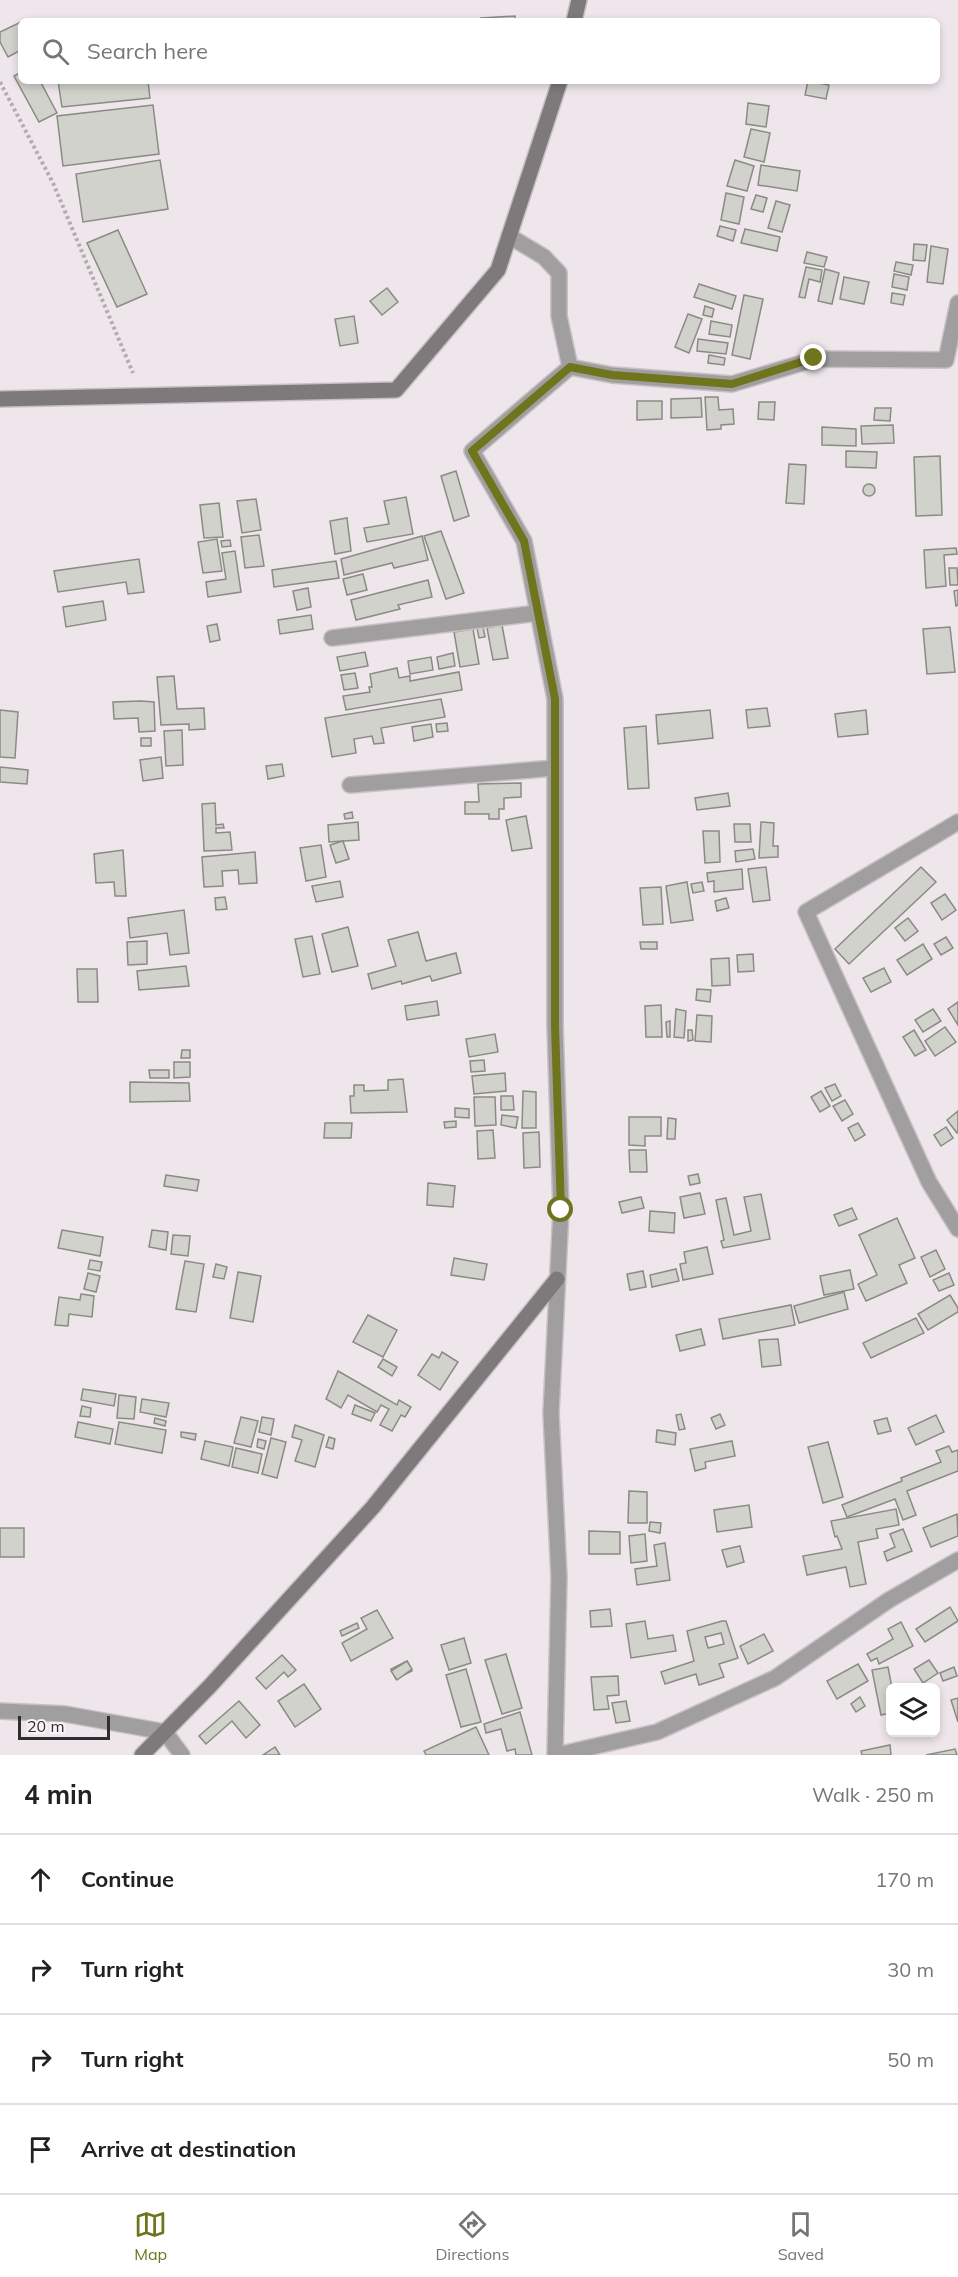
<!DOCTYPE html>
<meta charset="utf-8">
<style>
body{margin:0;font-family:Mulish,sans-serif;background:#f2f2f2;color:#222}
.controls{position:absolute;right:18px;bottom:18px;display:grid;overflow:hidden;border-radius:9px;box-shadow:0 3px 9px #0003}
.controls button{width:54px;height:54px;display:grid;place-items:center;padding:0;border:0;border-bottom:2px solid #e0e0e0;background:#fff;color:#222;font:30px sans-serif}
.scale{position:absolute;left:18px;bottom:15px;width:92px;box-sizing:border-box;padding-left:6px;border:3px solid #2f2d2e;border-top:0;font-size:16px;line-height:21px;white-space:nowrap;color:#2f2d2e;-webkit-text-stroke:4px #fbf3f7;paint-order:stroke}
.stop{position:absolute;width:18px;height:18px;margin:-14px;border:4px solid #70741c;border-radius:50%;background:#fff}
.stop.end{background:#70741c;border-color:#fff;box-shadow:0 2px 6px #0008}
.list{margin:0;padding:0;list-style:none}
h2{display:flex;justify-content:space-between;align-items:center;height:78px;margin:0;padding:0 24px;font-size:26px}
h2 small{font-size:20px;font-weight:400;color:#767676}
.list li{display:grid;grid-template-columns:39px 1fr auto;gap:18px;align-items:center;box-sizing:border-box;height:90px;padding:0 24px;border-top:2px solid #e0e0e0}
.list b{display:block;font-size:22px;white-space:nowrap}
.list em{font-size:20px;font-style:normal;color:#767676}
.icon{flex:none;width:33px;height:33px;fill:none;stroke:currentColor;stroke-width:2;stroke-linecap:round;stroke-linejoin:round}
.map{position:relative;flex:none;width:958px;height:1755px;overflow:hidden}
.search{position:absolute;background:#fff;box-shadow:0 3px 9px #0003;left:18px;right:18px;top:18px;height:66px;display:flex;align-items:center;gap:15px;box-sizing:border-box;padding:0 21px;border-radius:9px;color:#767676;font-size:22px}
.sheet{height:438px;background:#fff}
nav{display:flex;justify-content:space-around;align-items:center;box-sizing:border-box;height:84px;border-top:2px solid #e0e0e0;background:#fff;font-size:16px;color:#767676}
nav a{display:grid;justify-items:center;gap:3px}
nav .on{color:#70741c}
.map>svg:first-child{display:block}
</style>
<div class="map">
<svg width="958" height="1755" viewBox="0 0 958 1755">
<rect width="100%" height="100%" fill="#eee6ea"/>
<g fill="#d1d2cb" stroke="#8a8b84" stroke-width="1.5" fill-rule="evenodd">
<polygon points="515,16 515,21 481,21 481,18"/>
<polygon points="21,22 21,50 8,57 0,42 0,32"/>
<polygon points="21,72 21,81 40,81 57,113 39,122 14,76"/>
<polygon points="58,81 148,81 150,98 62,107"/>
<polygon points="808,81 829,85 826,99 805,95"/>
<polygon points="748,103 769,106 766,127 746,124"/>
<polygon points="153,105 159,154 63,166 57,116"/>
<polygon points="751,129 770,133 764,162 744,157"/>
<polygon points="160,160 168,209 83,222 76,174"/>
<polygon points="735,160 754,166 747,191 727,186"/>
<polygon points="761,165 800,171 797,191 758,185"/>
<polygon points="726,193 744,197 739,224 721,220"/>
<polygon points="756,195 767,198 763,212 751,209"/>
<polygon points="776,201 790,205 782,232 768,228"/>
<polygon points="720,226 736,230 733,241 717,236"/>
<polygon points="745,229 780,237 777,251 741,243"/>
<polygon points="118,230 147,294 117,307 87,243"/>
<polygon points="914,244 927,245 925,261 913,260"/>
<polygon points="931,246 948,249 943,284 927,282"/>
<polygon points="807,252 827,257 824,267 804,263"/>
<polygon points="896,262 913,265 911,275 894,271"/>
<polygon points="806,267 822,270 820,282 809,279 805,298 799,297"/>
<polygon points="825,269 839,273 832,304 818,301"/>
<polygon points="894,274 909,277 907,290 892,287"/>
<polygon points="844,277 869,282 864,304 840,299"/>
<polygon points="699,284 736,296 732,309 694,297"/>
<polygon points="387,288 398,302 382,315 370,301"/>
<polygon points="892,293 905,295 903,305 891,303"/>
<polygon points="744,295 763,299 750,359 732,355"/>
<polygon points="705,306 714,309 712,317 703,315"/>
<polygon points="688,314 702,319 689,353 675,347"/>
<polygon points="354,316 358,343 340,346 335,319"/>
<polygon points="711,321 732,325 730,337 709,334"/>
<polygon points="698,339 728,343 726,354 697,351"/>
<polygon points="709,355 725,358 724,365 708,363"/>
<polygon points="705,397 718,397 719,410 733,409 734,424 721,425 721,429 707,430"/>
<polygon points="701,398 702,417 671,418 671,399"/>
<polygon points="637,401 662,401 662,419 637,420"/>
<polygon points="759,402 775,402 774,420 758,419"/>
<polygon points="875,408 891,408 890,421 874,420"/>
<polygon points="893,425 894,443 862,444 861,426"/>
<polygon points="822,427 856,429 856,446 822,445"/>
<polygon points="846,451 877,452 876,468 846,467"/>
<polygon points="940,456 942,515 916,516 914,457"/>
<polygon points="789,464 806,465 804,504 786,503"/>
<polygon points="456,471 469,516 454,521 441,476"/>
<circle cx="869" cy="490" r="6"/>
<polygon points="406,497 413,534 367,542 364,528 389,524 384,501"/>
<polygon points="256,499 261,530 242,533 237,501"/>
<polygon points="219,503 223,537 204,538 200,505"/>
<polygon points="347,518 351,551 335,554 330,521"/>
<polygon points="441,531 464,593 446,599 424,536"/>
<polygon points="259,535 264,566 245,568 241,537"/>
<polygon points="422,536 428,560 394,568 392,563 344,575 341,559"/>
<polygon points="217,539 222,571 203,573 198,542"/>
<polygon points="230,540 231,546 222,547 221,541"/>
<polygon points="956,548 957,554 944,555 946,586 926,588 924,550"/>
<polygon points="235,551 241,592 208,597 206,582 226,579 222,553"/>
<polygon points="139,559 144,592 128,594 126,582 58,592 54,571"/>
<polygon points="336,561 339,578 274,587 272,570"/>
<polygon points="949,568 957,568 958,585 950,585"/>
<polygon points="363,574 367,590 347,595 343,579"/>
<polygon points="428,580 432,597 398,605 400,609 356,620 351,600"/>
<polygon points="308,588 311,607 297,610 293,591"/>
<polygon points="958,590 958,605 956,606 954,591"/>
<polygon points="103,601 106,620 66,627 63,607"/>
<polygon points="311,615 313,629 280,634 278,620"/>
<polygon points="217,624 220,640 210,642 207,626"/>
<polygon points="502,625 508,658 493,660 487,628"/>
<polygon points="483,627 485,637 479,638 477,628"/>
<polygon points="950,627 955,672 927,674 923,629"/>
<polygon points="473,629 479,664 460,667 454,632"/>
<polygon points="365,652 368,666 340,671 337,657"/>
<polygon points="453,653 455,666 439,669 437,657"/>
<polygon points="431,657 433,670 410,674 408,661"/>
<polygon points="397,668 399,678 410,676 410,681 459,672 462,690 346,710 343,696 370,692 369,687 372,687 370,674"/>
<polygon points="355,673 358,688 344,690 341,675"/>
<polygon points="174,676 177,709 204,708 205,729 189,730 189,724 161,725 157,677"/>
<polygon points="441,699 445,717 381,728 384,743 374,744 372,736 354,739 356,753 332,757 325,718"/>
<polygon points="141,701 154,702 155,731 139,732 138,718 114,719 113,702"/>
<polygon points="767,708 770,726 748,728 746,710"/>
<polygon points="0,710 18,712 15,758 0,757"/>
<polygon points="710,710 713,738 658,744 656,715"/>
<polygon points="866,710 868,734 838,737 835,714"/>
<polygon points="447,723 448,731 437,732 436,724"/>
<polygon points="431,724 433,737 414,741 412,727"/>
<polygon points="646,726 649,788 628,789 624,728"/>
<polygon points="182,730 183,765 166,766 164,731"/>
<rect x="141" y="738" width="10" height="8"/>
<polygon points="161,757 163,778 143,781 140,760"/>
<polygon points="282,764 284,776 268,779 266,766"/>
<polygon points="0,767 28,770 27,784 0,782"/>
<polygon points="521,783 521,797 504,798 504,809 499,809 499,819 489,819 489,814 465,814 465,802 479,802 478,784"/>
<polygon points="728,793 730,806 697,810 695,798"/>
<polygon points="215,803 216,825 223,824 224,828 216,828 216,833 230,832 232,850 204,851 202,804"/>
<polygon points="352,812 353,818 345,819 344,814"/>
<polygon points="526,816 532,848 512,851 506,820"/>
<polygon points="358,822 359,840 329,842 328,825"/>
<polygon points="761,822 774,823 773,846 778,846 778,857 759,858"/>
<polygon points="734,824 750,824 751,842 735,842"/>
<polygon points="703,831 719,831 720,862 705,863"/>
<polygon points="343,841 349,859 336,863 330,845"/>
<polygon points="321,845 326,877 306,881 300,848"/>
<polygon points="753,849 755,859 736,862 735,851"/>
<polygon points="123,850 126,896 115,896 114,882 96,883 94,854"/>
<polygon points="255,852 257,883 239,884 238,870 222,871 223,886 204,887 202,857"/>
<polygon points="766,867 770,900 753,902 748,869"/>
<polygon points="921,867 936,882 849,964 835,949"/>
<polygon points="742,869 743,889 714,892 714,881 708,882 707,873"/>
<polygon points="340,881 343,897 316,902 312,886"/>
<polygon points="687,882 693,920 671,923 666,886"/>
<polygon points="702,882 704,891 693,893 691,884"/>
<polygon points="661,887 663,924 643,925 640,888"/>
<polygon points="945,894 956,910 942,920 931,903"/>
<polygon points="225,897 227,909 216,910 215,898"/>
<polygon points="726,898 729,908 717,911 715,901"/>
<polygon points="184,910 189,953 170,955 167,933 130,938 128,918"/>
<polygon points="908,918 918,931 905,941 895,928"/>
<polygon points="348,927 358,966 332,972 322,934"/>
<polygon points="418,932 426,961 456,953 461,973 432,981 430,976 402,984 401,981 372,989 368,974 396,966 388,940"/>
<polygon points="312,936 320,974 303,977 295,939"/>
<polygon points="946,937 953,948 941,955 934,944"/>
<polygon points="147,941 147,964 128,965 127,942"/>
<polygon points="640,942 657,942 657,949 641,949"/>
<polygon points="923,944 932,959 907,975 897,960"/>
<polygon points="753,954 754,971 738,972 737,955"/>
<polygon points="729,958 730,985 712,986 711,959"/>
<polygon points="186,966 189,986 139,990 137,971"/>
<polygon points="884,968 891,982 871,992 863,978"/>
<polygon points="77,969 97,969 98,1002 78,1002"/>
<polygon points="697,989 711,990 710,1002 696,1000"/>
<polygon points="437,1001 439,1015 407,1020 405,1006"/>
<polygon points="958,1002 958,1025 948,1009"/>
<polygon points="661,1005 662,1037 646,1037 645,1006"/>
<polygon points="676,1009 686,1011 684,1038 674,1037"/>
<polygon points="933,1009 941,1021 923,1032 915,1020"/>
<polygon points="697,1015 712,1016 711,1042 695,1041"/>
<polygon points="670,1021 670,1037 667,1037 666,1022"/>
<polygon points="945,1027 956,1042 935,1056 925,1041"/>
<polygon points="688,1030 692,1030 693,1040 688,1041"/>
<polygon points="914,1030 926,1050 915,1056 903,1037"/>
<polygon points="495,1034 498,1052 469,1057 466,1039"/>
<polygon points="182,1050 190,1050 190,1058 181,1058"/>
<polygon points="484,1060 485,1071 471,1072 470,1061"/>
<polygon points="174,1062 190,1062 190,1077 174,1078"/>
<polygon points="149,1070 169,1070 169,1078 150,1078"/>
<polygon points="505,1073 506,1091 474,1094 472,1076"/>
<polygon points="403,1079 407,1112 351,1113 350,1096 354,1096 354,1085 364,1085 364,1091 388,1090 388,1080"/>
<polygon points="130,1082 189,1083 190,1101 130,1102"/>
<polygon points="835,1084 841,1096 832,1101 825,1088"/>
<polygon points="523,1091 536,1092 536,1128 522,1128"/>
<polygon points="821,1091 830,1106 820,1112 811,1097"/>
<polygon points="501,1096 513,1096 514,1110 501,1110"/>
<polygon points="474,1097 495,1097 496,1125 475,1126"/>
<polygon points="845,1100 853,1114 842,1121 833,1106"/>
<polygon points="455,1108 469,1109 469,1118 455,1117"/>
<polygon points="958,1111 958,1132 957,1133 947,1120"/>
<polygon points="502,1115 518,1117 516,1128 501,1125"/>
<polygon points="629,1117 661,1117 661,1136 645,1136 645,1146 629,1145"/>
<polygon points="668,1118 676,1119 675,1139 667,1139"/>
<polygon points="456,1121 456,1127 445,1128 444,1122"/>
<polygon points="325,1123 352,1123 351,1138 324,1138"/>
<polygon points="858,1123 865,1135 855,1141 848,1128"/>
<polygon points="946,1127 953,1138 941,1146 934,1135"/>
<polygon points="493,1130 495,1158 478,1159 477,1131"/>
<polygon points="539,1132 540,1167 524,1168 523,1133"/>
<polygon points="629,1150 646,1150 647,1172 630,1172"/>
<polygon points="698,1174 700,1183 690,1185 688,1176"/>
<polygon points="166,1175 199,1180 197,1191 164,1186"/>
<polygon points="428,1183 455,1186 453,1207 427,1205"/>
<polygon points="700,1193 705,1214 684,1218 680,1197"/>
<polygon points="761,1194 770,1239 723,1248 721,1241 724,1240 716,1200 726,1198 734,1235 751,1231 744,1197"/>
<polygon points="641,1197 644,1208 622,1213 619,1202"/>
<polygon points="852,1208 857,1219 839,1226 834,1215"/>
<polygon points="650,1211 675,1213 674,1233 649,1231"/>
<polygon points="897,1218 915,1258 899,1265 907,1283 866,1301 858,1284 877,1275 859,1235"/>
<polygon points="62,1230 103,1237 100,1256 58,1248"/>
<polygon points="152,1230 168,1232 166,1250 149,1247"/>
<polygon points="173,1235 190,1236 188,1256 171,1254"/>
<polygon points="707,1247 713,1274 683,1280 680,1264 686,1263 684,1252"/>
<polygon points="936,1250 945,1269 930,1277 921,1257"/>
<polygon points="454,1258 487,1264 484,1280 451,1275"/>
<polygon points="90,1260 102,1262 100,1271 88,1269"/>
<polygon points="185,1261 204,1264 196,1312 176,1309"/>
<polygon points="216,1264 227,1267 224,1279 213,1277"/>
<polygon points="676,1269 679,1281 652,1287 650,1275"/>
<polygon points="850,1270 854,1289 824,1295 820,1276"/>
<polygon points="643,1271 646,1287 630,1290 627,1274"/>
<polygon points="238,1272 261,1276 253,1322 230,1318"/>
<polygon points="88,1273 100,1276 96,1292 84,1289"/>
<polygon points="949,1273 954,1285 939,1291 933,1280"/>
<polygon points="844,1292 848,1309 799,1323 794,1306"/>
<polygon points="81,1294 94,1296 92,1317 69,1314 68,1326 55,1325 59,1297 80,1300"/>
<polygon points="950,1295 958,1308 958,1312 928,1330 918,1314"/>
<polygon points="791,1305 795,1325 723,1339 719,1319"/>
<polygon points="368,1315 397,1330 383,1357 353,1342"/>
<polygon points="916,1318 924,1333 871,1358 863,1343"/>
<polygon points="701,1329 705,1345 680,1351 676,1335"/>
<polygon points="778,1339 781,1365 762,1367 759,1340"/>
<polygon points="442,1352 458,1362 440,1390 418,1375 432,1354 439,1358"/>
<polygon points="383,1359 397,1367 392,1376 378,1367"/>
<polygon points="338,1371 397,1405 399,1400 411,1407 405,1417 401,1415 392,1431 380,1425 389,1409 381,1405 377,1412 348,1395 341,1408 326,1399"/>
<polygon points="83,1389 116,1394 114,1406 81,1400"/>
<polygon points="119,1395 136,1397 134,1419 117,1418"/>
<polygon points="142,1399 169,1403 166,1417 140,1412"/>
<polygon points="355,1405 375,1413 371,1421 352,1414"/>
<polygon points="82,1406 91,1408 90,1417 80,1416"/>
<polygon points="681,1414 685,1429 679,1430 676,1415"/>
<polygon points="720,1414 725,1425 716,1429 711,1418"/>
<polygon points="936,1415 944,1432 916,1445 908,1428"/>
<polygon points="241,1417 258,1421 251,1447 234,1443"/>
<polygon points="262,1417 274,1419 271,1435 259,1432"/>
<polygon points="155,1418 166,1421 165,1426 154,1423"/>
<polygon points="887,1418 891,1431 878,1434 874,1421"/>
<polygon points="78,1422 113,1429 110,1444 75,1437"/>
<polygon points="119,1422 166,1430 162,1453 115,1444"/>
<polygon points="295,1425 324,1435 315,1467 295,1461 302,1440 292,1437"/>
<polygon points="657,1430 676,1433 675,1445 656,1442"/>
<polygon points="181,1432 196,1434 195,1440 181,1437"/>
<polygon points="329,1437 335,1439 333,1449 326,1447"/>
<polygon points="271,1438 286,1442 277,1478 262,1474"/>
<polygon points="258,1439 266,1441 264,1449 257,1447"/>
<polygon points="205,1441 233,1447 229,1466 201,1459"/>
<polygon points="732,1441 735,1456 705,1462 706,1468 695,1471 690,1449"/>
<polygon points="828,1442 843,1497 823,1503 808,1447"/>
<polygon points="949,1446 952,1452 958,1450 958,1471 907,1491 916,1515 903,1520 895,1499 847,1517 842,1505 902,1481 901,1478 941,1462 936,1451"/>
<polygon points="236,1448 262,1454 258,1473 232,1467"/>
<polygon points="629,1491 647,1492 647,1523 628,1523"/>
<polygon points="749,1505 752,1527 717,1532 714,1510"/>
<polygon points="896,1509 899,1525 876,1529 878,1538 858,1542 866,1584 850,1587 846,1567 807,1575 803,1556 842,1549 837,1536 835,1537 831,1521"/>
<polygon points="957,1514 958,1536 931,1547 923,1528"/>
<polygon points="650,1522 661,1523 660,1533 649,1531"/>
<rect x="0" y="1528" width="24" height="29"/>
<polygon points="903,1529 912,1551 887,1561 884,1552 895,1547 890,1534"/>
<polygon points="589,1531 620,1532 620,1554 589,1554"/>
<polygon points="645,1534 647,1561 631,1563 629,1536"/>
<polygon points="665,1543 670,1580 637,1585 635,1569 657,1566 654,1545"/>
<polygon points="740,1546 744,1562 727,1567 722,1550"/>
<polygon points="950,1607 958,1621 925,1642 916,1629"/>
<polygon points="610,1609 612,1626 591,1627 590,1611"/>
<polygon points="377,1610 393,1638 351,1661 342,1643 367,1629 361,1618"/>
<polygon points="645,1621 648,1639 673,1635 676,1651 631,1658 626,1624"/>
<path d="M722 1621H726L738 1658 719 1664 724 1677 699 1685 696 1674 665 1684 661 1672 694 1661 687 1631ZM721 1633 724 1644 708 1648 705 1637Z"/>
<polygon points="901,1622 913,1646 879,1664 877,1658 871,1661 867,1654 893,1639 888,1629"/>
<polygon points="357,1623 359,1628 342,1636 340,1631"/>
<polygon points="764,1634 773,1651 748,1664 740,1646"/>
<polygon points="464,1638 471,1663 449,1670 441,1645"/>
<polygon points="506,1654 522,1708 502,1714 485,1660"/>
<polygon points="282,1655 296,1670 288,1677 284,1672 266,1689 256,1678"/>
<polygon points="929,1660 938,1673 923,1683 914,1669"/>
<polygon points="407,1661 412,1671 396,1679 391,1669"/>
<polygon points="407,1661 412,1669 397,1680 391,1671"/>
<polygon points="858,1664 868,1681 837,1699 827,1681"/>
<polygon points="888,1667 892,1688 890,1688 890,1713 881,1715 872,1670"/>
<polygon points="954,1667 957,1676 943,1681 940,1673"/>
<polygon points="466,1669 481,1722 461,1727 446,1675"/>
<polygon points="618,1676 619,1695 607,1696 609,1709 594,1710 591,1677"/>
<polygon points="304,1684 321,1709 295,1727 278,1701"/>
<polygon points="860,1697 865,1706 856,1712 851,1704"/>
<polygon points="958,1698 958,1722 951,1700"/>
<polygon points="239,1701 260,1725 246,1738 232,1721 206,1744 199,1736"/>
<polygon points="626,1701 630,1721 616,1723 612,1703"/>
<polygon points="520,1712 532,1755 516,1755 515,1749 507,1751 501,1729 486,1733 484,1724"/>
<polygon points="476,1727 489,1755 426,1755 424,1751"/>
<polygon points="890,1745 891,1755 862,1755 861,1751"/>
<polygon points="275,1747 280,1755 263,1755"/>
<polygon points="955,1749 957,1755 926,1755"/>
</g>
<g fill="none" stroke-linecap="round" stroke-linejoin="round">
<defs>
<g id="street">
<polyline points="509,236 544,257 559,273 559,316 570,367 612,375 732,384 815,359 946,360 958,303"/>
<polyline points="332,638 538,613"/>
<polyline points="350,785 555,768"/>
<polyline points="958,822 806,912 929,1182 958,1229"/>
<polyline points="0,1711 65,1714 165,1732 182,1755"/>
<polyline points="555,1755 559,1577 551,1413 561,1210 555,1026 555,699 524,541 472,451 570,367"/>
<polyline points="557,1755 657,1732 775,1678 889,1600 958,1560"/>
</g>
<g id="secondary">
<polyline points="574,21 579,0"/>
<polyline points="0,399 396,390 498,270 560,81"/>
<polyline points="142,1755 210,1686 373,1507 557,1279"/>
</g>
</defs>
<use href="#street" stroke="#c8c1c4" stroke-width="18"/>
<use href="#secondary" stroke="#c8c1c4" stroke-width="18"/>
<polyline stroke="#b2acaf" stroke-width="4" stroke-dasharray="3 3" stroke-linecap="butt" points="0,82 53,183 133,373"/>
<use href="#street" stroke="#a19e9f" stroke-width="15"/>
<use href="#secondary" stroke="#7e7a7c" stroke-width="15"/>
</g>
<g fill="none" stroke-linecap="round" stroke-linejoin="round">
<polyline stroke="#70741c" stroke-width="8" points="561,1210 555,1026 555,699 524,541 472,451 570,367 612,375 732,384 814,358"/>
</g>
</svg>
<div class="controls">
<button><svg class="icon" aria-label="layers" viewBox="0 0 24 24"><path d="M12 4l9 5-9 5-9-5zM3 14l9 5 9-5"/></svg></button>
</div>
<div class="scale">20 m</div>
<div class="stop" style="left:561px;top:1210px"></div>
<div class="stop end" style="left:814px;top:358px"></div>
<div class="search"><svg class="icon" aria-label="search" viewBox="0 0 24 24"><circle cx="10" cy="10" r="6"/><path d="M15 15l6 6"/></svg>Search here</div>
</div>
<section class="sheet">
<h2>4 min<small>Walk · 250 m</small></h2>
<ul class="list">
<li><svg class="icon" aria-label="ahead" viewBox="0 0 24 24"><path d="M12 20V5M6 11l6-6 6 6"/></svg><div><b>Continue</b></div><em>170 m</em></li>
<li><svg class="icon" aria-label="right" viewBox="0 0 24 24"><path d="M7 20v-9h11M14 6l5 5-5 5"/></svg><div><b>Turn right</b></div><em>30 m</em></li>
<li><svg class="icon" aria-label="right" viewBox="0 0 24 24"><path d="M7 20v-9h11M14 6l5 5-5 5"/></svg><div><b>Turn right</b></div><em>50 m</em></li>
<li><svg class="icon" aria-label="arrive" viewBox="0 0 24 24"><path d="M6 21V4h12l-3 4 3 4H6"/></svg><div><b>Arrive at destination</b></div></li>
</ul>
</section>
<nav>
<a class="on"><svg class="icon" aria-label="map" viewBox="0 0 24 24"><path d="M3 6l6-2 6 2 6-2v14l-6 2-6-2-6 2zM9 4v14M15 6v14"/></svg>Map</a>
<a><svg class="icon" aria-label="directions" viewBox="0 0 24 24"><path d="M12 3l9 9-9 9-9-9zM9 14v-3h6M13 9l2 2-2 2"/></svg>Directions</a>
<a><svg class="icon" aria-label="saved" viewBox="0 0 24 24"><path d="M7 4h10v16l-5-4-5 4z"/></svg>Saved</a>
</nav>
